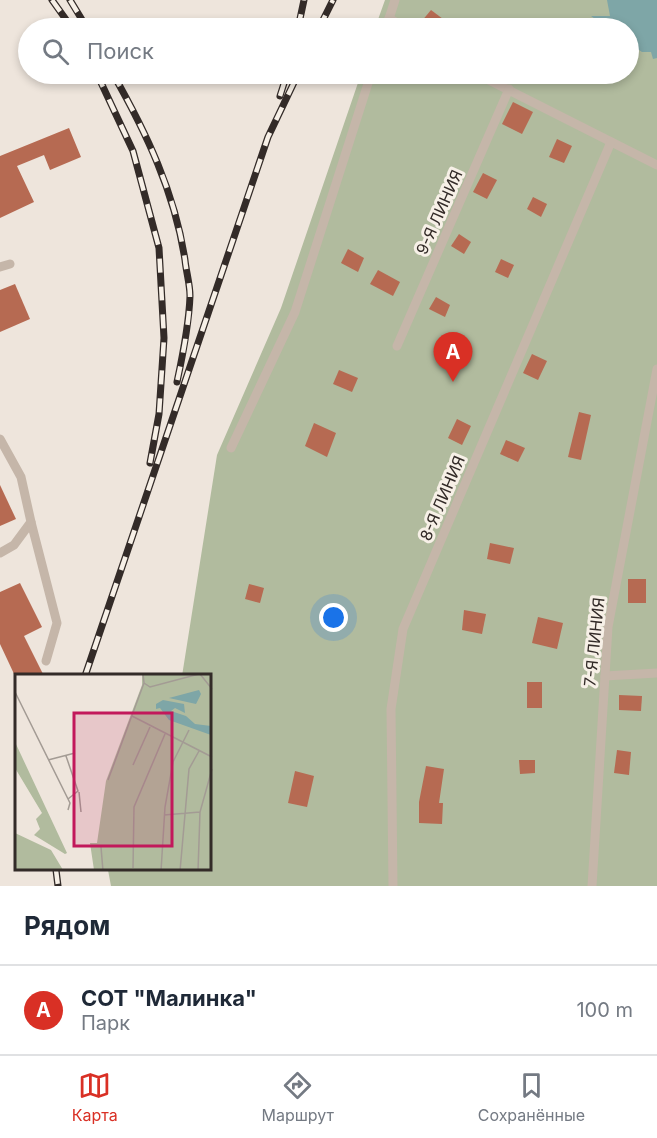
<!DOCTYPE html>
<html lang="ru">
<meta charset="utf-8">
<style>
body{margin:0;font-family:Inter,sans-serif;background:#f6f6f7;color:#1f2937}
.you{position:absolute;left:334px;top:618px;width:21px;height:21px;margin:-15px;border:4px solid #fff;border-radius:50%;background:#1a73e8;box-shadow:0 0 0 9px #1a73e833}
.badge{display:grid;place-items:center;width:39px;height:39px;border-radius:50%;background:#d93025;color:#fff;font-size:20px;font-weight:700}
.pin{position:absolute;translate:-50% -50px;filter:drop-shadow(0 2px 3px #0008)}
.pin::after{content:'';position:absolute;top:32px;width:21px;height:18px;background:inherit;clip-path:polygon(0 0,100% 0,50% 100%)}
.list{margin:0;padding:0;list-style:none}
h2{display:flex;justify-content:space-between;align-items:center;height:78px;margin:0;padding:0 24px;font-size:26px}
h2 small{font-size:20px;font-weight:400;color:#747a83}
.list li{display:grid;grid-template-columns:39px 1fr auto;gap:18px;align-items:center;box-sizing:border-box;height:90px;padding:0 24px;border-top:2px solid #e0e1e3}
.list b{display:block;font-size:22px;white-space:nowrap}
.list p{margin:0;font-size:20px;white-space:nowrap;color:#747a83}
.list em{font-size:20px;font-style:normal;color:#747a83}
.icon{flex:none;width:33px;height:33px;fill:none;stroke:currentColor;stroke-width:2;stroke-linecap:round;stroke-linejoin:round}
.map{position:relative;flex:none;width:657px;height:886px;overflow:hidden}
.search{position:absolute;background:#fff;box-shadow:0 3px 9px #0003;left:18px;right:18px;top:18px;height:66px;display:flex;align-items:center;gap:15px;box-sizing:border-box;padding:0 21px;border-radius:33px;color:#747a83;font-size:22px}
.sheet{height:168px;background:#fff}
nav{display:flex;justify-content:space-around;align-items:center;box-sizing:border-box;height:84px;border-top:2px solid #e0e1e3;background:#fff;font-size:16px;color:#747a83}
nav a{display:grid;justify-items:center;gap:3px}
nav .on{color:#d93025}
.map>svg:first-child{display:block}
</style>
<div class="map">
<svg width="657" height="886" viewBox="0 0 657 886">
<rect width="100%" height="100%" fill="#eee5dc"/>
<polygon fill="#b1bb9e" points="385,0 657,0 657,886 111,886 108,870 210,870 210,676 182,676 217,455 281,308 361,74 628,74 628,28 375,28"/>
<polygon fill="#7ea6a7" points="607,0 657,0 657,58 653,59 651,52 642,52 629,43 628,28 608,28 591,16 610,16"/>
<g fill="#b66a52">
<polygon points="431,10 455,28 431,28 421,22"/>
<polygon points="513,102 533,112 522,134 502,124"/>
<polygon points="69,128 81,157 50,170 44,155 17,166 34,202 0,218 0,156"/>
<polygon points="557,139 572,146 564,163 549,157"/>
<polygon points="483,173 497,180 487,199 473,192"/>
<polygon points="533,197 547,204 541,217 527,209"/>
<polygon points="459,234 471,242 464,254 451,246"/>
<polygon points="348,249 364,258 358,272 341,263"/>
<polygon points="501,259 514,265 508,278 495,272"/>
<polygon points="378,270 400,282 393,296 370,284"/>
<polygon points="15,284 30,319 0,332 0,290"/>
<polygon points="436,297 450,305 445,317 429,309"/>
<polygon points="532,354 547,361 538,380 523,373"/>
<polygon points="339,370 358,378 352,392 333,384"/>
<polygon points="579,412 591,415 581,460 568,457"/>
<polygon points="457,419 471,426 462,445 448,438"/>
<polygon points="314,423 336,433 327,457 305,446"/>
<polygon points="506,440 525,448 518,462 500,454"/>
<polygon points="0,485 16,519 0,526"/>
<polygon points="490,543 514,548 510,564 487,559"/>
<rect x="628" y="579" width="18" height="24"/>
<polygon points="20,583 42,627 24,636 44,676 15,676 0,644 0,592"/>
<polygon points="249,584 264,588 260,603 245,599"/>
<polygon points="464,610 486,614 482,634 462,630"/>
<polygon points="538,617 563,623 557,649 532,643"/>
<rect x="527" y="682" width="15" height="26"/>
<polygon points="619,695 642,696 641,711 619,710"/>
<polygon points="617,750 631,752 629,775 614,773"/>
<polygon points="519,760 535,760 535,773 520,774"/>
<polygon points="426,766 444,769 439,803 443,803 442,824 419,823 419,802"/>
<polygon points="295,771 314,776 307,807 288,803"/>
</g>
<g fill="none" stroke-linecap="round" stroke-linejoin="round">
<g stroke="#c5b6a9" stroke-width="9">
<polyline points="389,18 405,28"/>
<polyline points="386,28 395,0"/>
<polyline points="477,74 657,165"/>
<polyline points="0,267 10,264"/>
<polyline points="397,346 509,89"/>
<polyline points="0,439 21,477 31,522 14,545 0,553"/>
<polyline points="231,448 295,312 371,74"/>
<polyline points="31,522 57,623 46,661"/>
<polyline points="605,676 657,673"/>
<polyline points="393,886 391,709 403,629 611,142"/>
<polyline points="592,886 608,627 657,369"/>
</g>
<defs>
<g id="rail">
<polyline points="52,0 72,28"/>
<polyline points="70,0 87,28"/>
<polyline points="298,28 304,0"/>
<polyline points="319,28 333,0"/>
<polyline points="97,74 133,151 159,248 164,338 159,414 150,463"/>
<path d="M113 74C146 132 175 193 185 260 186 271 190 284 190 296 189 324 183 354 177 382"/>
<polyline points="280,96 287,74"/>
<polyline points="85,676 268,137 298,74"/>
<polyline points="56,870 58,886"/>
</g>
</defs>
<use href="#rail" stroke="#332b28" stroke-width="7"/>
<use href="#rail" stroke="#f7f0e7" stroke-width="4.5" stroke-dasharray="14" stroke-linecap="butt"/>
</g>
<g text-anchor="middle" stroke-width="6" stroke-linejoin="round" paint-order="stroke">
<g font-size="16" fill="#332b28" stroke="#f7f0e7">
<text transform="translate(439 212) rotate(-66)" y="6">9-Я ЛИНИЯ</text>
<text transform="translate(442 498) rotate(-67)" y="6">8-Я ЛИНИЯ</text>
<text transform="translate(594 642) rotate(-84)" y="6">7-Я ЛИНИЯ</text>
</g>
</g>
<g transform="translate(15 674)">
<rect width="196" height="196" fill="#eee5dc"/>
<path d="M127 0H196V196H79L75 169H82L91 107 127 11ZM0 68 52 179 50 180 19 161 25 155 21 145 27 139 0 94ZM0 159 36 176 48 196H0Z" fill="#b1bb9e"/>
<path d="M184 16 186 20 181 30 154 24ZM148 26 169 30 170 39 160 34 156 37 171 42 180 50 196 52V61L154 46 145 34 141 35V30Z" fill="#7ea6a7"/>
<path fill="none" stroke="#a39b94" stroke-width="1.5" d="M185 0 197 15M129 9 135 13 184 0M0 18 55 129 53 136M117 42 197 83M51 82 63 117 53 125M33 86 60 79M118 91 135 53M93 106 129 9 128 0M64 118 66 138M149 141 185 138M86 173 88 197M118 194 119 133 150 60M146 197 150 133 158 88 174 56M165 197 174 95 184 77M183 197 185 138 197 95"/>
<path fill="#c2185b" fill-opacity="0.15" stroke="#c2185b" stroke-width="3" d="M59 39H157V172H59Z"/>
<rect width="196" height="196" fill="none" stroke="#332b28" stroke-width="3"/>
</g>
</svg>
<div class="you"></div>
<div class="pin badge" style="left:453px;top:382px">A</div>
<div class="search"><svg class="icon" aria-label="search" viewBox="0 0 24 24"><circle cx="10" cy="10" r="6"/><path d="M15 15l6 6"/></svg>Поиск</div>
</div>
<section class="sheet">
<h2>Рядом<small></small></h2>
<ul class="list">
<li><span class="badge">A</span><div><b>СОТ &quot;Малинка&quot;</b><p>Парк</p></div><em>100 m</em></li>
</ul>
</section>
<nav>
<a class="on"><svg class="icon" aria-label="map" viewBox="0 0 24 24"><path d="M3 6l6-2 6 2 6-2v14l-6 2-6-2-6 2zM9 4v14M15 6v14"/></svg>Карта</a>
<a><svg class="icon" aria-label="directions" viewBox="0 0 24 24"><path d="M12 3l9 9-9 9-9-9zM9 14v-3h6M13 9l2 2-2 2"/></svg>Маршрут</a>
<a><svg class="icon" aria-label="saved" viewBox="0 0 24 24"><path d="M7 4h10v16l-5-4-5 4z"/></svg>Сохранённые</a>
</nav>
